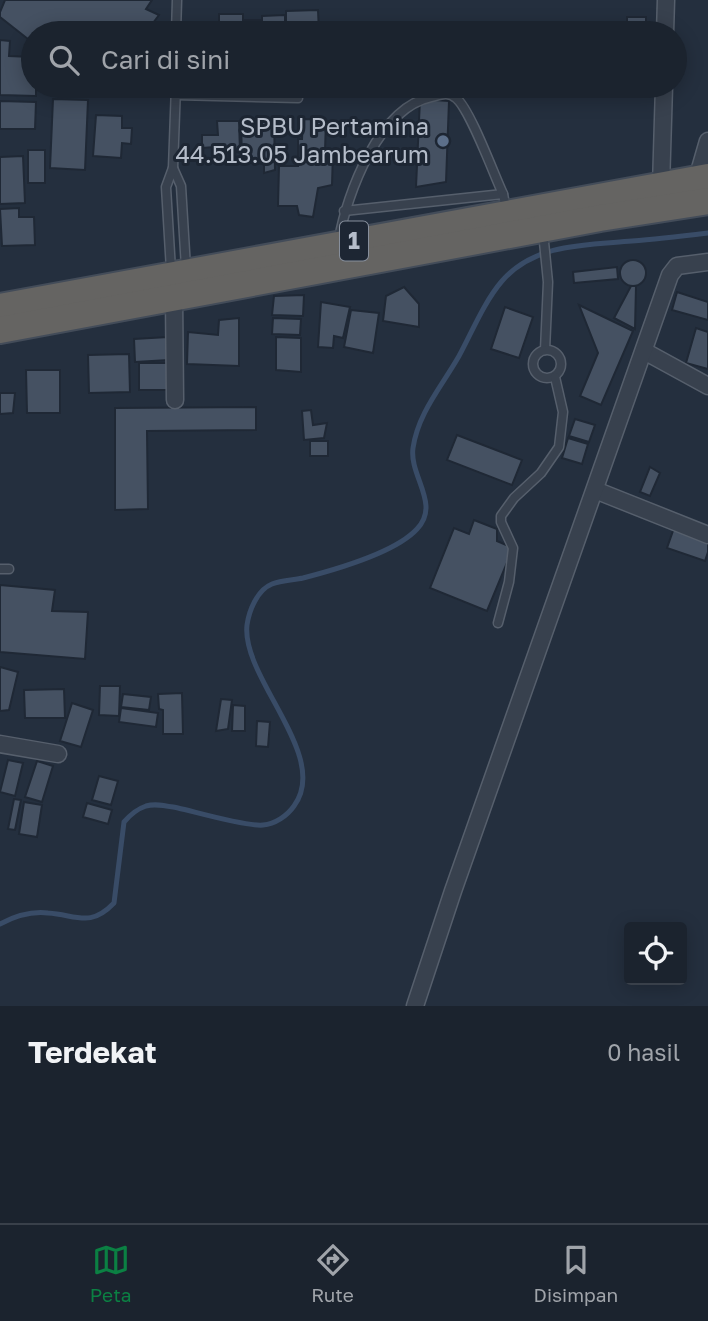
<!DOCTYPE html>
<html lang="id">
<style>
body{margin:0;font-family:"Golos Text",sans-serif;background:#242b36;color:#f1f3f6}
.controls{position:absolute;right:21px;bottom:21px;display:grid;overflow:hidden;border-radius:7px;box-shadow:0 4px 18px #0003}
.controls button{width:63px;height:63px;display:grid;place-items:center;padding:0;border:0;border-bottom:2px solid #39404a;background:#1b232e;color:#f1f3f6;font:35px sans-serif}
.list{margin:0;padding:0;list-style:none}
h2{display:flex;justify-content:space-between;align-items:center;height:91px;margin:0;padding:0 28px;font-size:30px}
h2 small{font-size:23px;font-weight:400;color:#a0a4aa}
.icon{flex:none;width:38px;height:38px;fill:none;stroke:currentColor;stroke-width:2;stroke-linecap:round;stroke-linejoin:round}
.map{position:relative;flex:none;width:708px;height:1006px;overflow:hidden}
.search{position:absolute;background:#1b232e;box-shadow:0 4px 18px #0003;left:21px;right:21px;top:21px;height:77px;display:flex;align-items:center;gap:18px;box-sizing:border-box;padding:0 24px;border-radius:38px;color:#a0a4aa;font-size:26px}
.sheet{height:217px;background:#1b232e}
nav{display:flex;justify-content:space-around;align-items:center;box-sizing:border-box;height:98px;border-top:2px solid #39404a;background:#1b232e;font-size:19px;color:#a0a4aa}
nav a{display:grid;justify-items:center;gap:4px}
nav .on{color:#0b8043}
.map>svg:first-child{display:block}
</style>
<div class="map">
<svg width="708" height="1006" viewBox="0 0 708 1006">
<rect width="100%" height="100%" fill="#242f3e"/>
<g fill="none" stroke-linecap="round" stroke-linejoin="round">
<path stroke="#394c67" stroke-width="5" d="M0 924C15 916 31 911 48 913 77 915 90 928 114 903L124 822C130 815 137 809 146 806 156 803 167 806 178 808 196 812 247 827 263 825 275 824 287 816 294 806 331 756 241 678 247 625 249 611 257 590 272 584 281 580 294 580 303 578 334 570 396 552 417 529 441 504 409 476 413 448 418 413 442 386 459 356 472 332 484 302 502 281 535 243 586 245 632 241 658 239 683 236 708 233"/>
</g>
<g fill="#455162" stroke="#1f2835" stroke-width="2">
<polygon points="5,0 152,0 146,9 159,15 150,27 158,33 33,33 33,43 0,17 0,12"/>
<polygon points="318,10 319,33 286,33 286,11"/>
<polygon points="219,14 243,14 243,33 208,33 207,30 219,30"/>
<polygon points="285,15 285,33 262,33 262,16"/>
<rect x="627" y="17" width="19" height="16"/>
<rect x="245" y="20" width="16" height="13"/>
<polygon points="0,40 10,41 9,56 33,57 33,86 36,86 36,96 0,95"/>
<polygon points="49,86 87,86 88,96 49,95"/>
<polygon points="53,99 88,100 85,170 50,168"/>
<polygon points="420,99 449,101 446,182 416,187"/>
<polygon points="0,101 36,102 35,129 0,129"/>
<polygon points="96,115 122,116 122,128 132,128 131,144 122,143 121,158 93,156"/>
<polygon points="241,119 274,119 275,170 264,173 264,164 242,162"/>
<polygon points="303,119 326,120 325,151 333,152 332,185 318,188 313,217 299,215 297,206 278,206 279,166 298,166 298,139 302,139"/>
<polygon points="217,121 239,121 240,152 215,153 214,147 202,148 202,135 218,135"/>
<rect x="28" y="150" width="17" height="33"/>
<polygon points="23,156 25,203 0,204 0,157"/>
<polygon points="19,208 19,217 34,217 35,245 2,246 0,209"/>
<circle cx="633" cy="273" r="13"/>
<polygon points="617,267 618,279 574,283 573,272"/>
<polygon points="631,286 636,286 635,329 614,318"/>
<polygon points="404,287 419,304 419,327 383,321 386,296"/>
<polygon points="677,292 708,302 708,320 672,310"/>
<polygon points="304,295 303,316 272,315 274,296"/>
<polygon points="321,302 350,307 343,338 334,336 333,348 318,347"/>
<polygon points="579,305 633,331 601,405 580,396 598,353"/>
<polygon points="505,307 533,317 519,358 491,349"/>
<polygon points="351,310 379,313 373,353 344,347"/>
<polygon points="239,318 239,366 187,364 188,332 218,335 219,320"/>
<polygon points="273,318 301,319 300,335 272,334"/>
<polygon points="696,328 708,332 708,369 686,363"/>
<polygon points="168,337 169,360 135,362 134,339"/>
<polygon points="276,337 301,338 301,372 276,370"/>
<polygon points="129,354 130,392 89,393 88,355"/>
<rect x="139" y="363" width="29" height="27"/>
<polygon points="26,370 60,370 60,413 27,413"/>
<polygon points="0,393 15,393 13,413 0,414"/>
<polygon points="256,407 256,430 147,431 148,509 115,510 115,408"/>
<polygon points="311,410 313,425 327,423 324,438 304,440 302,411"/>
<polygon points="575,419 595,425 589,442 569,436"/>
<polygon points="457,435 522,460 512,485 447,460"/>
<polygon points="568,438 588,444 582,464 562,458"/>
<rect x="310" y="441" width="18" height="15"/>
<polygon points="650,467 660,473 650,496 640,492"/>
<polygon points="474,520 497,529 497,541 513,548 487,611 430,588 454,528 469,534"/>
<polygon points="674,528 708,540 708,552 705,561 667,548"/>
<polygon points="0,585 55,590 52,611 88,612 85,659 0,652"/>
<polygon points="0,667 18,672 9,710 0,711"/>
<polygon points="100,686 120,686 119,716 99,715"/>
<polygon points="64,689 65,718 25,718 24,690"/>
<polygon points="182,693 183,734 163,734 163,710 159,709 158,694"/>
<polygon points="123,694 151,697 149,710 121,707"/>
<polygon points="221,699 232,700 228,729 216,731"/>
<polygon points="72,703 93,710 81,747 60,741"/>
<polygon points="233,705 245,706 245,731 232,731"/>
<polygon points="121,708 158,713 156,727 119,722"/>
<polygon points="257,721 270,722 268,747 256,746"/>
<polygon points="8,760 23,763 15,796 0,792"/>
<polygon points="37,761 53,766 42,802 25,797"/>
<polygon points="99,776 118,781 111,805 92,800"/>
<polygon points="14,799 21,800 15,830 8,829"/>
<polygon points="24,802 42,805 37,837 19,834"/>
<polygon points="87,803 112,810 108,824 83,817"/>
</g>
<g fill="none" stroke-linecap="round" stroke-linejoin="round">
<defs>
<g id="service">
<polyline points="176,33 177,0"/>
<polyline points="176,95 298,98"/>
<polyline points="173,168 181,186 186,268"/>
<polyline points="344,211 503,194"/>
<polyline points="543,232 548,282 545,350"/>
<path d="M339 239C347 193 379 108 431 97 440 95 448 91 456 98 470 109 494 175 503 194L506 209"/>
<polyline points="171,270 166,187 173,168 176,86"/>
<circle cx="547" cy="364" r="14"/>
<polyline points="0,569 9,569"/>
<polyline points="498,623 509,582 513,548 501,522 501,516 514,498 541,473 559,447 563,412 555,377"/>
</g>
<g id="minor">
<polyline points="665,33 666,0"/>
<polyline points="697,179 708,141"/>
<polyline points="661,186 664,86"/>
<polyline points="174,297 175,400"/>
<polyline points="644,351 708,386"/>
<polyline points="595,490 708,535"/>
<polyline points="0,744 58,754"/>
<polyline points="415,1006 453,891 670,275 677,266 708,262"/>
</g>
<g id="trunk">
<polyline points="0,307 708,177"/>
<polyline points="0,330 600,218 708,201"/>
</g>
</defs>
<use href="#service" stroke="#565f6c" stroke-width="11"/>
<use href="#minor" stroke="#565f6c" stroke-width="19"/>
<use href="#trunk" stroke="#434c59" stroke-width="30"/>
<use href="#service" stroke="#38414e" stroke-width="8"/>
<use href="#minor" stroke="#38414e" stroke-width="16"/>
<use href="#trunk" stroke="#656462" stroke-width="26"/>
</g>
<circle fill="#5c6f8a" stroke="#1d2633" stroke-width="2.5" cx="443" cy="141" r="7"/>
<g text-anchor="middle" stroke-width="6" stroke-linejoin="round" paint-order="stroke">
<rect fill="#1d2633" stroke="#878f9c" stroke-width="2" x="340" y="221.5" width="28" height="39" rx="5"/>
<g font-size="23" font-weight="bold" fill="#b4bcc9">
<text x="354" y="249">1</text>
</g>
<g font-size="24" fill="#b4bcc9" stroke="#1d2633" text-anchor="end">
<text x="429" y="135">SPBU Pertamina<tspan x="429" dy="28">44.513.05 Jambearum</tspan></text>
</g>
</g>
</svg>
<div class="controls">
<button><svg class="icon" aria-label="locate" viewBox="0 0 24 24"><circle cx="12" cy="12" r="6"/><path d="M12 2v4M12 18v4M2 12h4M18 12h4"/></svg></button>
</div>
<div class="search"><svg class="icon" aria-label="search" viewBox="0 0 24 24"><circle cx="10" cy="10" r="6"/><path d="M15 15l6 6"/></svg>Cari di sini</div>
</div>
<section class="sheet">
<h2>Terdekat<small>0 hasil</small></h2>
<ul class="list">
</ul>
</section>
<nav>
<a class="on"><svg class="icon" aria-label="map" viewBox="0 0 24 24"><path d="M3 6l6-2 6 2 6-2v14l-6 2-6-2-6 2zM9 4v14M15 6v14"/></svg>Peta</a>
<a><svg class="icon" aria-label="directions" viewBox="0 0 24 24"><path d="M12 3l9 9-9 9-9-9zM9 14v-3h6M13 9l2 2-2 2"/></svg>Rute</a>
<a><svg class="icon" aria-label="saved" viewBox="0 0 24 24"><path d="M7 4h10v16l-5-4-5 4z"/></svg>Disimpan</a>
</nav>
